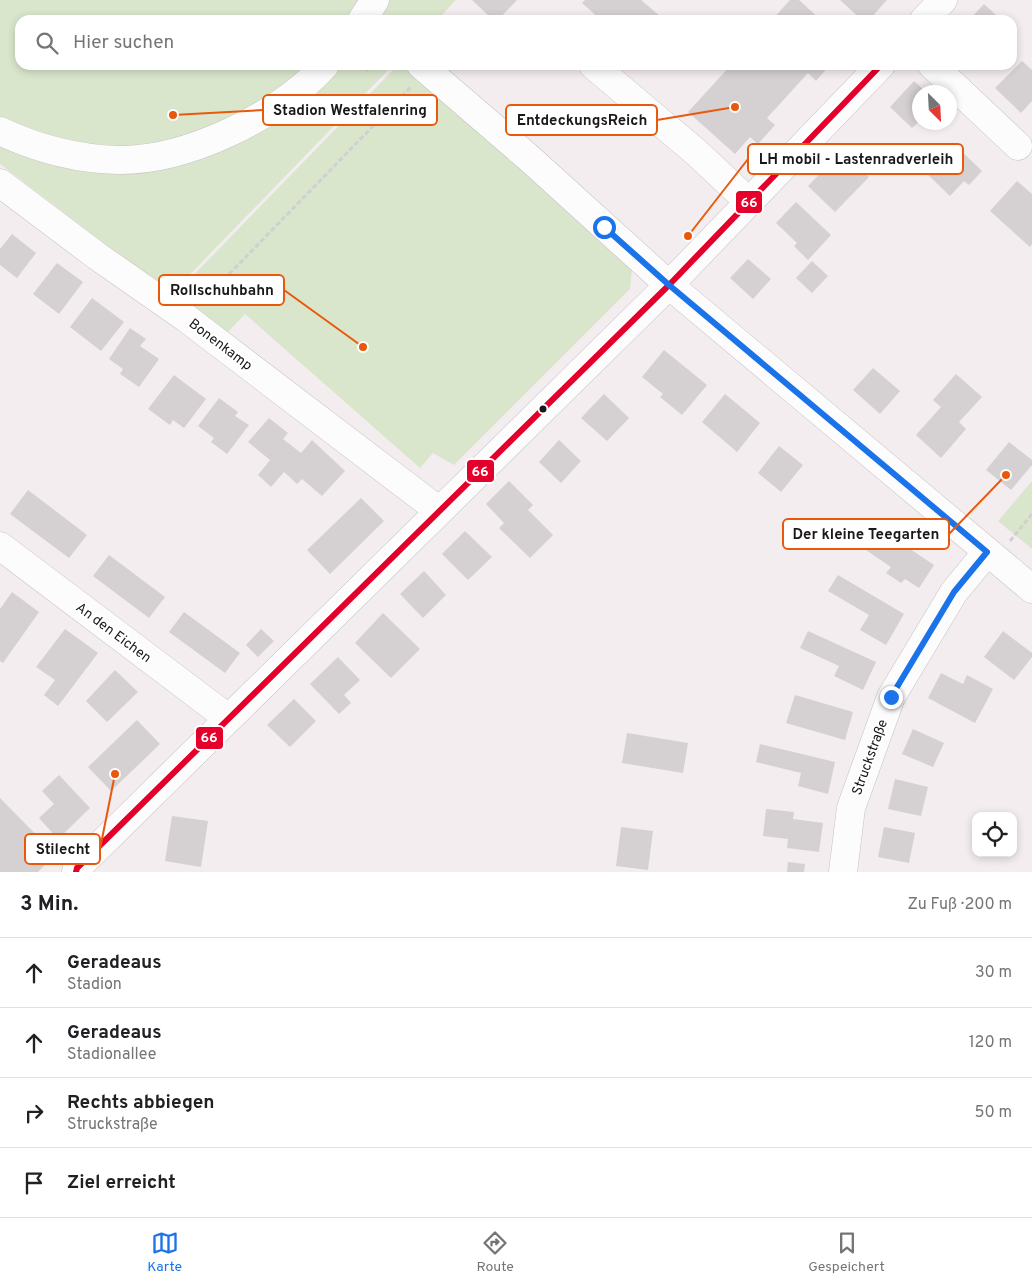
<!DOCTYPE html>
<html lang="de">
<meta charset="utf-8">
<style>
body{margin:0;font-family:Overpass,sans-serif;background:#f2f2f2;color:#202124}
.controls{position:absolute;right:15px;bottom:15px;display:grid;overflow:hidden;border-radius:10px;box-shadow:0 2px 8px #0003}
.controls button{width:45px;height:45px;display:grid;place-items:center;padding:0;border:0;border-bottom:1px solid #e0e0e0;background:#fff;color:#202124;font:25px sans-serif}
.compass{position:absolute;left:912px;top:85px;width:45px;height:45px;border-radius:50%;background:#fff;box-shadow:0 2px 8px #0003;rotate:156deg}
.stop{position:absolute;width:15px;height:15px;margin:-11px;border:4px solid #1a73e8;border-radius:50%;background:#fff}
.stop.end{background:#1a73e8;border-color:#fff;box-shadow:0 1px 5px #0008}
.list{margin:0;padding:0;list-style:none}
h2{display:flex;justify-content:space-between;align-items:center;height:65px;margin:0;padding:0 20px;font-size:21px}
h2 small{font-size:16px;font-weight:400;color:#757577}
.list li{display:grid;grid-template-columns:32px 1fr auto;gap:15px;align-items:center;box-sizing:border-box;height:70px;padding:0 20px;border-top:1px solid #e0e0e0}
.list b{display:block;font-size:19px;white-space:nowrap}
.list p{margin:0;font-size:16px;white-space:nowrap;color:#757577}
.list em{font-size:16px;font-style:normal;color:#757577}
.icon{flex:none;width:28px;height:28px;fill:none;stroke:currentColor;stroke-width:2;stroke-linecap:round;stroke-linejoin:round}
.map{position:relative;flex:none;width:1032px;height:872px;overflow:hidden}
.search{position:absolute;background:#fff;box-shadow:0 2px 8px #0003;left:15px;right:15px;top:15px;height:55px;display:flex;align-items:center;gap:12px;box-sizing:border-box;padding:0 18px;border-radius:15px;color:#757577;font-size:19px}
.sheet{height:345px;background:#fff}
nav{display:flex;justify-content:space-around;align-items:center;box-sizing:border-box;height:70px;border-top:1px solid #e0e0e0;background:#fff;font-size:14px;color:#757577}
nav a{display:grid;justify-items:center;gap:2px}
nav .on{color:#1a73e8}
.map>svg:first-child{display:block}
</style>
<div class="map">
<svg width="1032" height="872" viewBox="0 0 1032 872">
<rect width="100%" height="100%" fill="#f4edf0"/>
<g fill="#d9e6cc">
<polygon points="0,0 456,0 437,20 20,20 20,65 393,65 171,294 0,164"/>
<polygon points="398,65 407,65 632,270 630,289 454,465 433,453 420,468 245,314 226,334 175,294"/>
<polygon points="1032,481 1032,549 998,521"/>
</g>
<g fill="#d5d0d2">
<polygon points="472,0 517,0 498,20 493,20"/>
<polygon points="585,0 641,0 660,16 657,20 601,20 582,3"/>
<polygon points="790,0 799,0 821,20 772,20"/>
<polygon points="840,0 887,0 869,20 862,20"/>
<polygon points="984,4 998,17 996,20 969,20"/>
<polygon points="1022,61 1032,70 1032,101 1021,113 995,88"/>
<polygon points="360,65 373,65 367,72"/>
<polygon points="731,65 830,65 816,81 808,73 767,118 775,125 758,144 750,137 735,154 688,112"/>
<polygon points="914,81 926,92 920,92 920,121 912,128 890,107"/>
<polygon points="958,148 982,171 969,185 964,181 950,196 923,170 936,157 943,163"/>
<polygon points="842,151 869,177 835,212 808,186"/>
<polygon points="1017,181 1032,194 1032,244 1030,247 990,211"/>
<polygon points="796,202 831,235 808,260 794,246 797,243 776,223"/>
<polygon points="685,231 692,238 690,240 683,234"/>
<polygon points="12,234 36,253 17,278 0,265 0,249"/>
<polygon points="748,259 771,279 753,299 730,278"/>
<polygon points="812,261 828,276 812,293 796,278"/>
<polygon points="57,263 83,282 59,314 33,294"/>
<polygon points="92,298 124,322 101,351 70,327"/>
<polygon points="130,328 146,339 140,346 159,359 139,387 120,374 123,369 109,359"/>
<polygon points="664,350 707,385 682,415 660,397 663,394 642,377"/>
<polygon points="873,368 900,391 880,414 853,390"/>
<polygon points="956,374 982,397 959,422 966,429 941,458 916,435 941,407 933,400"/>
<polygon points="174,375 206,399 184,428 173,420 170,425 148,409"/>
<polygon points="604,394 629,418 607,441 581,418"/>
<polygon points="725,394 760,423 737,452 702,422"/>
<polygon points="219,398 238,412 235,416 249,425 227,454 211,442 214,438 198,426"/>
<polygon points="269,418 288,433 283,439 301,453 312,440 345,471 322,496 302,479 297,484 284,472 271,487 258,475 270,460 248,442"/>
<polygon points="559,440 581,461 561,483 539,462"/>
<polygon points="1009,442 1032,460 1032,465 1011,490 986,470"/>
<polygon points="779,446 803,465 781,492 758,473"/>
<polygon points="509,481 533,505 528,510 553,535 530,558 499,528 504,523 486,504"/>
<polygon points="28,490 87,535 69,558 10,514"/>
<polygon points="361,498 384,521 330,574 307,550"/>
<polygon points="877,527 934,565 919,588 905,579 901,583 886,573 891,567 863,548"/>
<polygon points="465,531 492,557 468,580 442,554"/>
<polygon points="109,555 165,597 149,618 93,576"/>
<polygon points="424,571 446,595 423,618 400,594"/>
<polygon points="838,575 904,614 886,645 860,630 869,615 828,591"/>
<polygon points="12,592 39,612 3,663 0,661 0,609"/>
<polygon points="184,612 240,653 225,673 169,632"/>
<polygon points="383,613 420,649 391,678 355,643"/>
<polygon points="65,629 98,653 58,706 44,695 55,680 36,667"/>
<polygon points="261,629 274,641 258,657 246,645"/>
<polygon points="808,631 876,662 863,690 834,676 839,666 800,648"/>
<polygon points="1003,631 1032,653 1032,657 1014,680 984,657"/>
<polygon points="338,657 360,680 344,695 351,703 339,714 310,684"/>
<polygon points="115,670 138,692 107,722 86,701"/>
<polygon points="941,673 963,684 967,675 993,689 975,723 928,698"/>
<polygon points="795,695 853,712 845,740 786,723"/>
<polygon points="294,699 316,721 290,747 267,725"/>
<polygon points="137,720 160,744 111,791 88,767"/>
<polygon points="913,729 944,743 933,767 902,754"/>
<polygon points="627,733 688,743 683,773 622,763"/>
<polygon points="760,744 835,762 828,794 798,786 801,773 756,762"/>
<polygon points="59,775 90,808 58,839 39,818 54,804 42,791"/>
<polygon points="895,779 928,787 921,816 888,809"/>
<polygon points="0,798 55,854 38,872 0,872"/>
<polygon points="766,809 794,812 793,819 823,823 819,852 787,848 788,839 763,836"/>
<polygon points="172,816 208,821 201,867 165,861"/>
<polygon points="621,827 653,831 648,870 616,866"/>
<polygon points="884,827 915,833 909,863 878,857"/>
<polygon points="788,862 805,864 804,872 787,872"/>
</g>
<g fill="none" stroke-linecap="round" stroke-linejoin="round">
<defs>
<g id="minor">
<polyline points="362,20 375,0"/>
<polyline points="924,20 943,0"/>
<polyline points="421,65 529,158 669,285 1032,589"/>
<polyline points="593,65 697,153 748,201"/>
<polyline points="932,65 1018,146"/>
<path d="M0 131C36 148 78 159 118 160 186 161 280 116 325 65"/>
<polyline points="0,183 97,256 186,318 438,510"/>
<polyline points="0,546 228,718"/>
<polyline points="76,872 77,868 669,285 881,65"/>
<polyline points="843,872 851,808 891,697 954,592 987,552"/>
</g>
</defs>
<use href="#minor" stroke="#c6c1c3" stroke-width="29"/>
<g stroke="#d2cfd0" stroke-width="3" stroke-dasharray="5 2.5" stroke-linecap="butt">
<polyline points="203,301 411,87"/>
<polyline points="1010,541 1032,514"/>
</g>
<use href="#minor" stroke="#fdfcfd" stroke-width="28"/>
<defs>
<polyline id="bus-1" points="76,872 77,868 669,285 881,65"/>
</defs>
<use href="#bus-1" stroke="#fff" stroke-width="10"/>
<use href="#bus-1" stroke="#e4002b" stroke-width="6"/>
</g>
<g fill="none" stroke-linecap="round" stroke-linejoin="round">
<polyline stroke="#1a73e8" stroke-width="6" points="604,227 669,285 987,552 954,592 891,697"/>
</g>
<circle fill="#1c181a" stroke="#fff" stroke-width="2" cx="543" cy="409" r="4.5"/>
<g text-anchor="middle" stroke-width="4" stroke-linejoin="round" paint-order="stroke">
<g font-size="14" fill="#1c181a" stroke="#fff">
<text transform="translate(221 344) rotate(37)" y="5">Bonenkamp</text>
<text transform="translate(114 632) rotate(37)" y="5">An den Eichen</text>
<text transform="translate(869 757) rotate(-70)" y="5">Struckstraße</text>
</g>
</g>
<path fill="none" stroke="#e8590c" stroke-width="2" d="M173 115L263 110M735 107L657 120M688 236L748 159M363 347L284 290M1006 475L949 534M115 774L100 849"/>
<g fill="#e8590c" stroke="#fff" stroke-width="2">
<circle cx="173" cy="115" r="5"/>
<circle cx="735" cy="107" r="5"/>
<circle cx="688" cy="236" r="5"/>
<circle cx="363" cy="347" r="5"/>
<circle cx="1006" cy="475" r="5"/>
<circle cx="115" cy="774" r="5"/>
</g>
<g fill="#fff" stroke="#e8590c" stroke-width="2">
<rect x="263" y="95" width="174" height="30" rx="5"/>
<rect x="506" y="105" width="151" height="30" rx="5"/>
<rect x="748" y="144" width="215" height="30" rx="5"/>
<rect x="159" y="275" width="125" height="30" rx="5"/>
<rect x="783" y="519" width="166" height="30" rx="5"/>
<rect x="25" y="834" width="75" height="30" rx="5"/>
</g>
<g font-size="15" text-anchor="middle" font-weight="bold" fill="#1c181a">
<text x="350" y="115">Stadion Westfalenring</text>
<text x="582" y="125">EntdeckungsReich</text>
<text x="856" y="164">LH mobil - Lastenradverleih</text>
<text x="222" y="295">Rollschuhbahn</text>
<text x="866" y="539">Der kleine Teegarten</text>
<text x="63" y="854">Stilecht</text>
</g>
<g stroke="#fff" stroke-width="2">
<rect x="735" y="190" width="28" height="24" rx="5" fill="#e4002b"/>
<rect x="466" y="459" width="29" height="24" rx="5" fill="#e4002b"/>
<rect x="195" y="726" width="29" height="24" rx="5" fill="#e4002b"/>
</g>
<g font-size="14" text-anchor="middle" font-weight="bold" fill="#fff">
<text x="749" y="207">66</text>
<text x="480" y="476">66</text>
<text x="209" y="742">66</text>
</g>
</svg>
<div class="controls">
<button><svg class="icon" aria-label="locate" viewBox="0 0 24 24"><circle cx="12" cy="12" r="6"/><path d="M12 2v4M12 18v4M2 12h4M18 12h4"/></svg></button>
</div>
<svg class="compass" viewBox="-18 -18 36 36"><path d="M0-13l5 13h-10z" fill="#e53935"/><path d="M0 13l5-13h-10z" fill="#757577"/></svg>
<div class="stop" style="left:604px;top:227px"></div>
<div class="stop end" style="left:891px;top:697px"></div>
<div class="search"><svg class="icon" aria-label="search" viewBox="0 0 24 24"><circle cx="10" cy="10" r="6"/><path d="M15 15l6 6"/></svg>Hier suchen</div>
</div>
<section class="sheet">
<h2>3 Min.<small>Zu Fuß · 200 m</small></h2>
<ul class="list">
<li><svg class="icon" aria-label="ahead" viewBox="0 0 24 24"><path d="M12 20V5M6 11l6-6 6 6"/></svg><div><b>Geradeaus</b><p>Stadion</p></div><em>30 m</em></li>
<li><svg class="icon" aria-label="ahead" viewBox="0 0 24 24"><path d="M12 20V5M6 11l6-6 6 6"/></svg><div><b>Geradeaus</b><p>Stadionallee</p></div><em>120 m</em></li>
<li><svg class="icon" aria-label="right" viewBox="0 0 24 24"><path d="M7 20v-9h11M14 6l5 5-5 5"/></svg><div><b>Rechts abbiegen</b><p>Struckstraße</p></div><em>50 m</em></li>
<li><svg class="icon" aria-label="arrive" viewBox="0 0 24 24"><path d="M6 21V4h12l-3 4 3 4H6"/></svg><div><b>Ziel erreicht</b></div></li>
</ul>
</section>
<nav>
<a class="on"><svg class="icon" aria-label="map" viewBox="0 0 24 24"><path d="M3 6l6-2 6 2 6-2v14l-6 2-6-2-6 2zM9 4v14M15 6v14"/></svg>Karte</a>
<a><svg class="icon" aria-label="directions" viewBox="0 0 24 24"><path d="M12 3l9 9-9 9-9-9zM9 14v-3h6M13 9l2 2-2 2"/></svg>Route</a>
<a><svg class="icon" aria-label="saved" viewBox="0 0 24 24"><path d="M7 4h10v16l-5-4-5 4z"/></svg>Gespeichert</a>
</nav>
